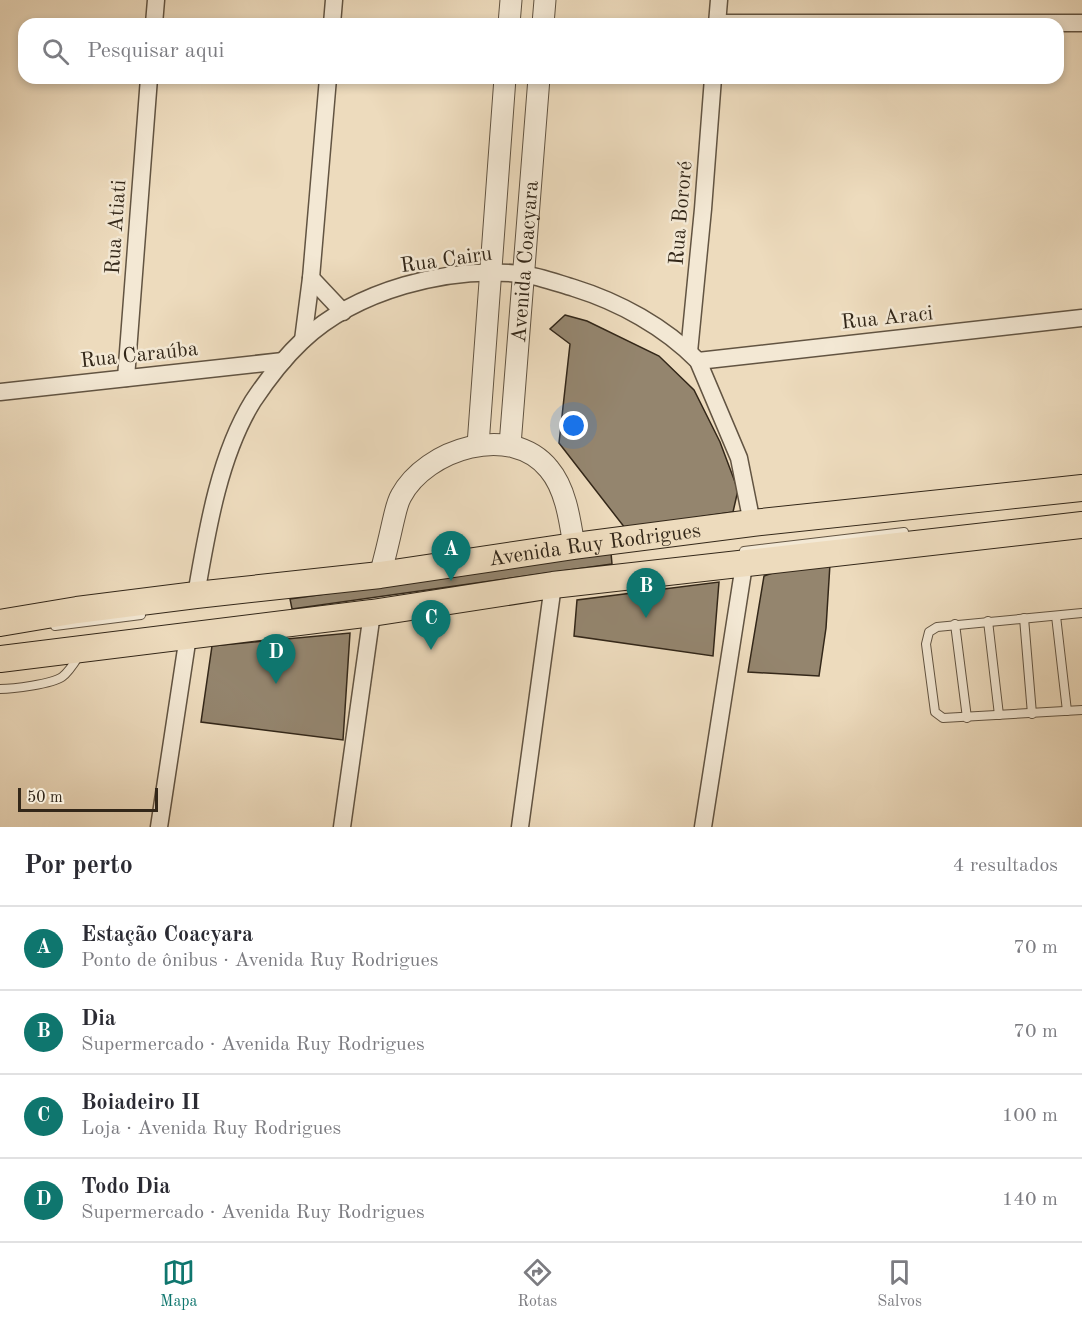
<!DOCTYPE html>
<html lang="pt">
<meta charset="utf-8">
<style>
body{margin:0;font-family:"Old Standard TT",serif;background:#f2f2f3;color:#2b2b33}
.scale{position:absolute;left:18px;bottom:15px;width:140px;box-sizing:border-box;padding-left:6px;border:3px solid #332719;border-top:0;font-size:16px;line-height:21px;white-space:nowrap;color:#332719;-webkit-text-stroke:4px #f3e8d4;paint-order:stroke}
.you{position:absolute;left:574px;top:426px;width:21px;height:21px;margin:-15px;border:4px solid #fff;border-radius:50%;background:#1a73e8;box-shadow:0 0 0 9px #1a73e833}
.badge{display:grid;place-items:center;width:39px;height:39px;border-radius:50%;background:#0f766e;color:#fff;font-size:20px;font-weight:700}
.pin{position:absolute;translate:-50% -50px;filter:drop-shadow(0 2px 3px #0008)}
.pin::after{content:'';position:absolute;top:32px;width:21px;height:18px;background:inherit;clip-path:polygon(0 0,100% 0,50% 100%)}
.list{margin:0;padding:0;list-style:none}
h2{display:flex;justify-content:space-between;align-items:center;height:78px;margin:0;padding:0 24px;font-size:26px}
h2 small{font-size:20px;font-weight:400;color:#7c7c81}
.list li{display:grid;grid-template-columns:39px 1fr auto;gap:18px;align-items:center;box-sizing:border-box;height:84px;padding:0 24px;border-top:2px solid #e1e1e2}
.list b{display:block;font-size:22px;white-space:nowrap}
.list p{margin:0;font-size:20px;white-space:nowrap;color:#7c7c81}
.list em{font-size:20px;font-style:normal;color:#7c7c81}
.icon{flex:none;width:33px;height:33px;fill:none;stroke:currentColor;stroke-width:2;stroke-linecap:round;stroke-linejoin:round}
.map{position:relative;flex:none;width:1082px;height:827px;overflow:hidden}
.search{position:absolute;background:#fff;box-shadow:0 3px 9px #0003;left:18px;right:18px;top:18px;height:66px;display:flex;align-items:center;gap:15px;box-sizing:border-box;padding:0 21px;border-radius:18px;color:#7c7c81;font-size:22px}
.sheet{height:414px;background:#fff}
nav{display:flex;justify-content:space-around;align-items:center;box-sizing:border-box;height:84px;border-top:2px solid #e1e1e2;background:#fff;font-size:16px;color:#7c7c81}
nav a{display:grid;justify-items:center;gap:3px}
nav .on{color:#0f766e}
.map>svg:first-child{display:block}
</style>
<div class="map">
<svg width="1082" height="827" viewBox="0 0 1082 827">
<rect width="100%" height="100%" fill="#eddbbd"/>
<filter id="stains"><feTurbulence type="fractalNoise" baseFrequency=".00333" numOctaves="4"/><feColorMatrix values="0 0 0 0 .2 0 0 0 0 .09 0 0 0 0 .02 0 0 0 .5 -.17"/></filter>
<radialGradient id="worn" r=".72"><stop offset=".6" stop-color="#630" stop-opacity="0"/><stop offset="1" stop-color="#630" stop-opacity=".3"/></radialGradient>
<g fill="#94856e" stroke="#332719" stroke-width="1.5">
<polygon points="565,315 587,321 659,356 694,390 720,442 738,490 733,512 625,528 559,443 570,344 550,329"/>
<polygon points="611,553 612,564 292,609 290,599"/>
<polygon points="830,564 826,628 819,676 748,672 764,576 781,570"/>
<polygon points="719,582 713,656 574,636 577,600"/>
<polygon points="350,633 343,740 201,722 212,646"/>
</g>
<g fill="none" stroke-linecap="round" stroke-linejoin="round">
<defs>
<g id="service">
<polyline points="744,551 904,532"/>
<polyline points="1082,613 937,627 929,632 926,644 935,712 943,718 1082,710"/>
<polyline points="1056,616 1067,711"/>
<polyline points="1024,618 1032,714"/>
<polyline points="988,621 999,715"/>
<polyline points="955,624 967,718"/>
<polyline points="55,626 141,615"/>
<path d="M0 689C13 689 52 684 62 677 69 672 75 662 80 654"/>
</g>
<g id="minor">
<polyline points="717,23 1082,23"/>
<polyline points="154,24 156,0"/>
<polyline points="332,24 334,0"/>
<polyline points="717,24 719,0"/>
<polyline points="311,278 343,312"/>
<polyline points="303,340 311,278 328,78"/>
<polyline points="689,352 703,209 713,78"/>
<polyline points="698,361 1082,318"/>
<polyline points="126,378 149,78"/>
<polyline points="0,392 283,361"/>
<path d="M196 595C207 531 219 456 253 401 267 380 284 358 302 341 356 290 448 266 521 274 539 276 557 283 574 288 619 302 665 327 698 361L739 458 752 523"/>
<polyline points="159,827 188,636"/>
<polyline points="342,827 372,613"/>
<polyline points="520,827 553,585"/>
<polyline points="703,827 744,565"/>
</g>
<g id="tertiary">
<polyline points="509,24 511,0"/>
<polyline points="543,24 545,0"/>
<polyline points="478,445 505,78"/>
<path id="s1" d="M510 445 539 78"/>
<path d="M380 575C385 557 389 540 393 522 395 514 397 503 401 496 426 449 511 422 549 469 566 489 570 521 574 546"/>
</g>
<g id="primary">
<path id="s2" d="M0 623 77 610 196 595 380 575 574 546 752 523 1082 488"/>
<polyline points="0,659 372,613 553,585 1082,525"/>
</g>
</defs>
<use href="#service" stroke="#625442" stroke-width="10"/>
<use href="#minor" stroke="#625442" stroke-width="19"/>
<use href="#tertiary" stroke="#625442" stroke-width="23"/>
<use href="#primary" stroke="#332719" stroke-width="28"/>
<use href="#service" stroke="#f3e8d4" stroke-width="8"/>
<use href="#minor" stroke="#f3e8d4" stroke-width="16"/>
<use href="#tertiary" stroke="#f3e8d4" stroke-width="21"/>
<use href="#primary" stroke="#eddbbd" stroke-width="26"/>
</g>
<g text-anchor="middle" stroke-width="5" stroke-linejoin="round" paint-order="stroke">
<g font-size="21" fill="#332719" stroke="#f3e8d4">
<text transform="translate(680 213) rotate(-85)" y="7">Rua Bororé</text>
<text transform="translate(115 227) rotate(-86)" y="7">Rua Atiati</text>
<text transform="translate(446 259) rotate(-8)" y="7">Rua Cairu</text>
<text dy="7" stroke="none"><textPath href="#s1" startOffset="184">Avenida Coacyara</textPath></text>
<text transform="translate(887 317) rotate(-6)" y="7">Rua Araci</text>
<text transform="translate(139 354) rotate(-6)" y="7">Rua Caraúba</text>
<text dy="7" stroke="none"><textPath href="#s2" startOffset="600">Avenida Ruy Rodrigues</textPath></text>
</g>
</g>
<rect width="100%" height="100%" filter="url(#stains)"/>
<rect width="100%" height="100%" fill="url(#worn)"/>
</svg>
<div class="scale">50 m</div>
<div class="you"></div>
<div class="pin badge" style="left:451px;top:581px">A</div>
<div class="pin badge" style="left:646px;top:618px">B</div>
<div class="pin badge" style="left:431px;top:650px">C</div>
<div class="pin badge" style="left:276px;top:684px">D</div>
<div class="search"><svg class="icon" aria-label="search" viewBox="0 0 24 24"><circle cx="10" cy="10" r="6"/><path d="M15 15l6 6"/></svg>Pesquisar aqui</div>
</div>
<section class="sheet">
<h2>Por perto<small>4 resultados</small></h2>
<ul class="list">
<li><span class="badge">A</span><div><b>Estação Coacyara</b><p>Ponto de ônibus · Avenida Ruy Rodrigues</p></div><em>70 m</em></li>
<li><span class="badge">B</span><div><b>Dia</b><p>Supermercado · Avenida Ruy Rodrigues</p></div><em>70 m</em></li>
<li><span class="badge">C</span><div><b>Boiadeiro II</b><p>Loja · Avenida Ruy Rodrigues</p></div><em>100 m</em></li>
<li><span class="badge">D</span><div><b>Todo Dia</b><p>Supermercado · Avenida Ruy Rodrigues</p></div><em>140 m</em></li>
</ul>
</section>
<nav>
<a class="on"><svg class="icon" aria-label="map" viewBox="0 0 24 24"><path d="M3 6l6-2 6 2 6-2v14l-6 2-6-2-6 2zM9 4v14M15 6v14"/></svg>Mapa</a>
<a><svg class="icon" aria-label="directions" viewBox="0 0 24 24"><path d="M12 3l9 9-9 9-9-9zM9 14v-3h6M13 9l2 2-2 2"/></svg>Rotas</a>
<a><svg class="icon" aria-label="saved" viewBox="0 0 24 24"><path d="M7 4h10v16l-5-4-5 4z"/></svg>Salvos</a>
</nav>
